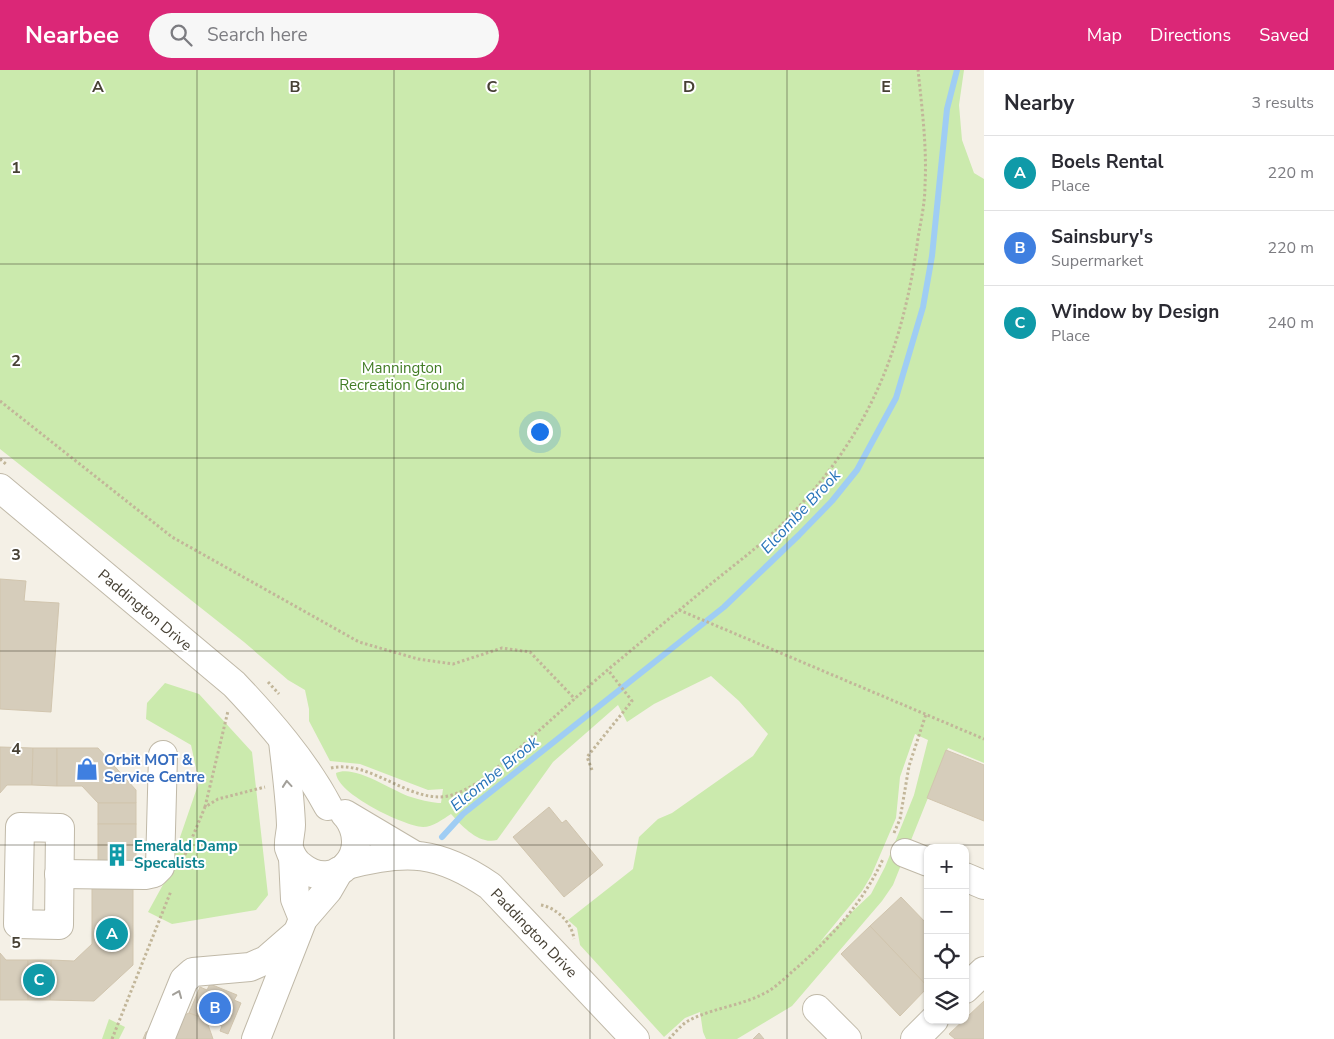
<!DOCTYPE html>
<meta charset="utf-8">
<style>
body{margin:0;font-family:"Nunito Sans",sans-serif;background:#f7f7f7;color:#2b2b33}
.controls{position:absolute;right:15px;bottom:15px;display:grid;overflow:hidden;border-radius:10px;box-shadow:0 1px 4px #0004}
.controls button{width:45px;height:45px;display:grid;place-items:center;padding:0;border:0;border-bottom:1px solid #e1e1e2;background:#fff;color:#2b2b33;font:25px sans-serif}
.you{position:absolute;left:539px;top:361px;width:18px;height:18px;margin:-12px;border:4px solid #fff;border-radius:50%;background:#1a73e8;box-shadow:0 0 0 8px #1a73e833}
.badge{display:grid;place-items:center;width:32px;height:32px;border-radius:50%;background:#db2777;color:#fff;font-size:16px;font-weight:700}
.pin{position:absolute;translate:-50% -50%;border:2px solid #fff;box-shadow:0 1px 5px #0006}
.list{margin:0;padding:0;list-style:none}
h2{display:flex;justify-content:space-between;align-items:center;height:65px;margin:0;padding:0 20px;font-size:21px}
h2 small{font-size:16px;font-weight:400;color:#7c7c81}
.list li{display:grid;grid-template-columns:32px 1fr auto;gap:15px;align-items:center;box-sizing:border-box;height:75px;padding:0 20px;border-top:1px solid #e1e1e2}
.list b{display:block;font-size:19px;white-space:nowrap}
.list p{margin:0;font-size:16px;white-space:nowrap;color:#7c7c81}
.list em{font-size:16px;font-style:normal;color:#7c7c81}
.icon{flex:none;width:28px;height:28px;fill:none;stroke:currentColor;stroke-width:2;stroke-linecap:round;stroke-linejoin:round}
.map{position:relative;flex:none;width:984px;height:969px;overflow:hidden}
header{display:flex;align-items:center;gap:30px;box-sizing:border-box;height:70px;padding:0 25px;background:#db2777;color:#fff}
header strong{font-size:24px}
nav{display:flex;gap:28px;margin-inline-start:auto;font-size:18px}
.search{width:350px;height:45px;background:#f7f7f7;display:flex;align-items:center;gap:12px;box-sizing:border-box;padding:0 18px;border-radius:28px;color:#7c7c81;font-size:19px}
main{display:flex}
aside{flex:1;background:#fff}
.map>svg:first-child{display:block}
</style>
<header>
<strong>Nearbee</strong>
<div class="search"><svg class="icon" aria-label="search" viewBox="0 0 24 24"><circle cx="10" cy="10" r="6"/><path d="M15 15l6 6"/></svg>Search here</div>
<nav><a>Map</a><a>Directions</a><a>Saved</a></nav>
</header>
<main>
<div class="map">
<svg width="984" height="969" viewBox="0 0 984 969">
<rect width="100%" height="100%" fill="#f4f0e6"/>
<g fill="#cbeaad" fill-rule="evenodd">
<path d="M0 0H964L959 35 962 70 974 103 984 109V693L948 678 893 815 882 831 792 936 737 969H706L703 962 700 942 685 948 664 967 580 875 577 858 568 850 633 799 639 767 658 749 672 743 753 686 768 664 739 631 711 606 654 634 627 652 618 635 553 692 497 770C479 775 462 756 451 744 443 749 433 757 423 757 404 756 337 724 336 703 355 694 392 721 411 727 420 730 429 732 438 733H441L443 719 428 720 360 694 330 691 309 651V639L305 620 288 610 244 572 0 379ZM915 664 928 670 914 725 885 797 871 824 820 872 862 821 871 806 896 748 900 707Z"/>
<polygon points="165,613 199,624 252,682 268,825 256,840 172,854 148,842 165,811 199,712 191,675 146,649 147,633"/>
<polygon points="109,949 125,957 119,969 102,969"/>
</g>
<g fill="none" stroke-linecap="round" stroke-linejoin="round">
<polyline stroke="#9fcdf4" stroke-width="6" points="442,767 463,744 724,537 799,465 832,431 857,400 896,328 923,237 932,186 947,39 957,0"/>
</g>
<g fill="#d6cdbb" stroke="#d1c5ae">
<polygon points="0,509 26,511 24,531 59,533 51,642 0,639"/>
<polygon points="0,677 33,678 32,715 7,715 0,723"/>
<polygon points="33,678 57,678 57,716 32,715"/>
<polygon points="57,678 98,678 136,720 136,733 98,733 82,716 57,716"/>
<polygon points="946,680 984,695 984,751 927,728"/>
<rect x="98" y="733" width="38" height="21"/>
<polygon points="549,737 562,753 566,750 603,795 564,827 513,767"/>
<rect x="98" y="754" width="38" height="21"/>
<rect x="98" y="775" width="38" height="21"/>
<polygon points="92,815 133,815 133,895 94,931 50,930 51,890 74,891 92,874"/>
<polygon points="901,827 928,855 928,917 870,856"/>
<polygon points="870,856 928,917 900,946 841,884"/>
<polygon points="0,883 6,890 28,890 28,930 0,930"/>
<polygon points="28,890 51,890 50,930 28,930"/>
<polygon points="210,914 237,925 234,930 241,933 228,964 220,961 222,956 189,943 200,917 207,920"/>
<polygon points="984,931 984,969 955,969 949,964"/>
<polygon points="189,943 206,949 213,969 143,969 146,962"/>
<polygon points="759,963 764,969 753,969"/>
</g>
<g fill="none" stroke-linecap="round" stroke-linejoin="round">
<defs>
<g id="minor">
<path d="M0 418 234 614C269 651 304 691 328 736"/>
<path d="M283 671C286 698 290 727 291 755 291 763 288 770 289 778 291 785 296 793 302 797 335 823 374 783 347 746"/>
<polyline points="345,744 414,785"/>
<polygon points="20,757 60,758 59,855 18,854"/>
<polyline points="905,783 928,792"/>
<polyline points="293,788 295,829 303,849"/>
<path d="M347 795C407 779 439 781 490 816L635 969"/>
<polyline points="59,804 145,805 154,803 160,797 163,685"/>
<polyline points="965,807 984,815"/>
<polyline points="965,919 984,901"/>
<polyline points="817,939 847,969"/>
<polyline points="160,969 184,910 193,902 250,897 266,890 297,863"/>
<polyline points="256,969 303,849 328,820 339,801"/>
<polyline points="915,969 934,950"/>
</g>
</defs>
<use href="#minor" stroke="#c0b9a8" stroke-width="30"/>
<g stroke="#c2b699" stroke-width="3" stroke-dasharray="2.5 2.5" stroke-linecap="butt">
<polyline points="0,331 172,467 359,572 418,589 453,594 502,578 530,582 575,629"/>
<polyline points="0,389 7,395"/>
<polyline points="679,540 984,669"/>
<polyline points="268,612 279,624"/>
<path d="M331 698C372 689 413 737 452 725 480 716 502 693 524 674 553 648 582 622 611 597 645 569 678 541 712 513 739 491 768 470 792 444 870 362 903 279 918 168 921 150 925 133 925 115 927 77 922 38 918 0"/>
<polyline points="592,700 587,687 632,631 608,600"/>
<polyline points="205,737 228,641"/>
<polyline points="894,763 900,749 909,696 926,644"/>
<polyline points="185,785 205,737 218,729 265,717"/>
<path d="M541 835C557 838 572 853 574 869"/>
<polyline points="112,969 171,821"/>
<path d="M669 969C675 963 681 955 688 951 712 938 740 936 763 924 774 919 784 909 793 901 830 869 863 833 883 789"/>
</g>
<use href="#minor" stroke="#fff" stroke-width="28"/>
</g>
<defs><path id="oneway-chevron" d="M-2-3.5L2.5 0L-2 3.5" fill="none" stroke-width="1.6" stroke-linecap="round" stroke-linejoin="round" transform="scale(1.25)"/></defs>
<g stroke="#a3a09a">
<use href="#oneway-chevron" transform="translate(287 714) rotate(-95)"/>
<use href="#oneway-chevron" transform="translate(178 924) rotate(-68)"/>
</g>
<path fill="none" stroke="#474135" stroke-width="1" stroke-opacity="0.55" d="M197 0V969M394 0V969M590 0V969M787 0V969M0 194H984M0 388H984M0 581H984M0 775H984"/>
<defs>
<symbol id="shop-bare" viewBox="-9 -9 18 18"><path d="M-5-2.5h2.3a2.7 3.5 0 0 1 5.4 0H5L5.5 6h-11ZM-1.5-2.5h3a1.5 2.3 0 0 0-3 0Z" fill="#3f7fe0" stroke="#fff" stroke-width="2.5" paint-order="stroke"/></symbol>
<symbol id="building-bare" viewBox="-9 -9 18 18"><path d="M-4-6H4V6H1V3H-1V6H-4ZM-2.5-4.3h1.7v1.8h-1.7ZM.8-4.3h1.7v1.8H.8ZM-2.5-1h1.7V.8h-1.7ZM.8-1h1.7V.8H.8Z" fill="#0f9aa8" stroke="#fff" stroke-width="2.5" paint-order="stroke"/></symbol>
</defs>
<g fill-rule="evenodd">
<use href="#shop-bare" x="71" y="683" width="32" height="32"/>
<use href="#building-bare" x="101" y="769" width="32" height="32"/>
</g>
<g text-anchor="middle" stroke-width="4" stroke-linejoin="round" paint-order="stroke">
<g font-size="15" fill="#417c25" stroke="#fff">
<text x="402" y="303">Mannington<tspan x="402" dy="17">Recreation Ground</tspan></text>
</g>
<g font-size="15" fill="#474135" stroke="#fff">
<text transform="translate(145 540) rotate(40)" y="5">Paddington Drive</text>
<text transform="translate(534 863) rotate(46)" y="5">Paddington Drive</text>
</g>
<g font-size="15" font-weight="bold" fill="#366cbe" stroke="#fff" text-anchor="start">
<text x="104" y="695">Orbit MOT &amp;<tspan x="104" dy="17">Service Centre</tspan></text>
</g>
<g font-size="15" font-weight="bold" fill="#0d838f" stroke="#fff" text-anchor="start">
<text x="134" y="781">Emerald Damp<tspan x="134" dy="17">Specalists</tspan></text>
</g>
<g font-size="16" font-style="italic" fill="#2874b9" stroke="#fff">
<text transform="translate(800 441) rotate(-47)" y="6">Elcombe Brook</text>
<text transform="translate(494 703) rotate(-39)" y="6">Elcombe Brook</text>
</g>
</g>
<g font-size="16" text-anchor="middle" font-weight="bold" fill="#474135" stroke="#fff" stroke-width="4" stroke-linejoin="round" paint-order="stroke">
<text x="98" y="22">A</text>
<text x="295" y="22">B</text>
<text x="492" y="22">C</text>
<text x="689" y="22">D</text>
<text x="886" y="22">E</text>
<text x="16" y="103">1</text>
<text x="16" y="296">2</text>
<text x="16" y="490">3</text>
<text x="16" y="684">4</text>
<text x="16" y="878">5</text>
</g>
</svg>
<div class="controls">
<button>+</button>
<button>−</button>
<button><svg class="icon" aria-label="locate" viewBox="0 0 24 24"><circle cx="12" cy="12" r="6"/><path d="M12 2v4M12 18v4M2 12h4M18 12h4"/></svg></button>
<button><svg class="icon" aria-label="layers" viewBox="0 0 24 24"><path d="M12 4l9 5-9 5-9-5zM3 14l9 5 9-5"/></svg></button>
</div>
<div class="you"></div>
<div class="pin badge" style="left:112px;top:864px;background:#0f9aa8">A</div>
<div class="pin badge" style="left:215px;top:938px;background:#3f7fe0">B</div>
<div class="pin badge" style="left:39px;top:910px;background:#0f9aa8">C</div>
</div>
<aside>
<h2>Nearby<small>3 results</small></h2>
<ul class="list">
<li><span class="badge" style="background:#0f9aa8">A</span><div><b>Boels Rental</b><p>Place</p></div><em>220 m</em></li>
<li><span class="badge" style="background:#3f7fe0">B</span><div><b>Sainsbury's</b><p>Supermarket</p></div><em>220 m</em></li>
<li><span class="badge" style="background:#0f9aa8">C</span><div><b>Window by Design</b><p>Place</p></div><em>240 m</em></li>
</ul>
</aside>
</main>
